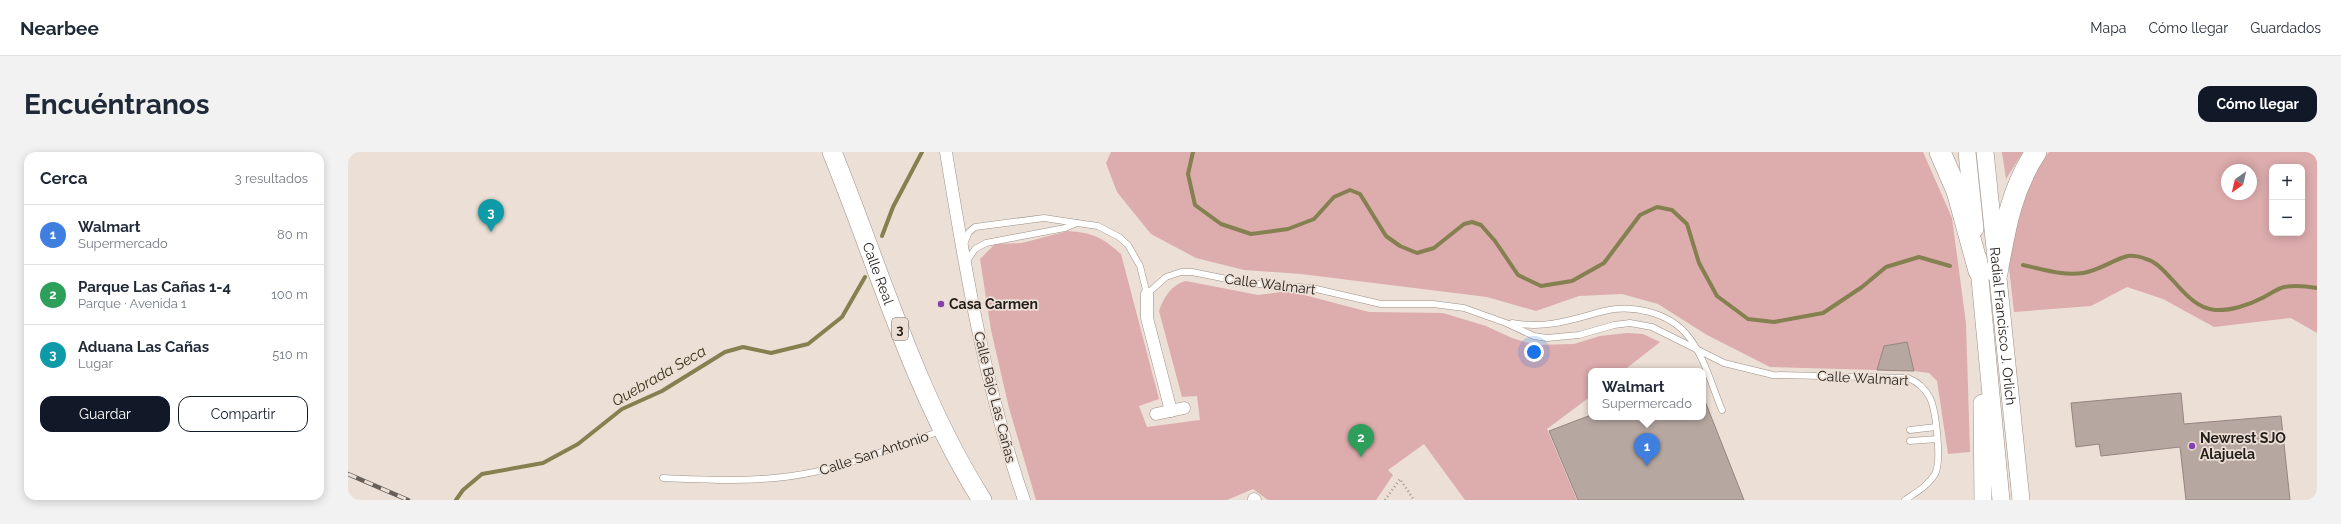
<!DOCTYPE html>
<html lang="es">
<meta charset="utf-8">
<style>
body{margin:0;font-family:Raleway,sans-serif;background:#f2f2f3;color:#1f2937}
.controls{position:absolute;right:12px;top:12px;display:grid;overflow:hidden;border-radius:8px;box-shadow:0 2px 10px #0003}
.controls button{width:36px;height:36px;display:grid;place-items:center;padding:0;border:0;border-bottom:1px solid #e0e1e3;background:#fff;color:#1f2937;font:20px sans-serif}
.compass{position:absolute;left:1873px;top:12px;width:36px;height:36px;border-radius:50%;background:#fff;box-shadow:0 2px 10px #0003;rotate:214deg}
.you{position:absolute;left:1186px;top:200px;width:14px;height:14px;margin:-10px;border:3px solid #fff;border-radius:50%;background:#1a73e8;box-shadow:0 0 0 6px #1a73e833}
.badge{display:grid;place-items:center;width:26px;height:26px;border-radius:50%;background:#111827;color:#fff;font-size:13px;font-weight:700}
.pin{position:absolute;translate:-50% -33px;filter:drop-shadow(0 1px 2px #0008)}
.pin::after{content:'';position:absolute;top:21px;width:14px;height:12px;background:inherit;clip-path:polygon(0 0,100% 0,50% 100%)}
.popup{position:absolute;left:1240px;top:216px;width:118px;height:52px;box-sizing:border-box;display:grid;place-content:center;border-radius:8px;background:#fff;filter:drop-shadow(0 1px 3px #0005);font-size:13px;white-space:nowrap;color:#747a83}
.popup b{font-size:15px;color:#1f2937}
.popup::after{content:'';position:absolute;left:50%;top:100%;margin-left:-8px;border:8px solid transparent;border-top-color:#fff}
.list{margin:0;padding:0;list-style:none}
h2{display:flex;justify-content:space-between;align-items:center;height:52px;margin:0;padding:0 16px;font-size:17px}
h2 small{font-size:13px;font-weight:400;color:#747a83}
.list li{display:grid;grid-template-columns:26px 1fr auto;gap:12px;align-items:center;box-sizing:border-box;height:60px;padding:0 16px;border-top:1px solid #e0e1e3}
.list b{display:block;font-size:15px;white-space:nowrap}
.list p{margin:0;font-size:13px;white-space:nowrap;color:#747a83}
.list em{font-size:13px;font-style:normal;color:#747a83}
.actions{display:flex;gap:8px;padding:12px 16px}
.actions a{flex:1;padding:9px 0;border:1px solid #111827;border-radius:12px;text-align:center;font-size:14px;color:#111827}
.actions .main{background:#111827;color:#fff}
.map{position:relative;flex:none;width:1969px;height:348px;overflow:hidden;border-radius:12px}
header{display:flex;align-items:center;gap:24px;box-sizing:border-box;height:56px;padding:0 20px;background:#fff;border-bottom:1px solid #e0e1e3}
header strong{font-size:19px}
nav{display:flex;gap:22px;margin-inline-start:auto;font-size:14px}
.intro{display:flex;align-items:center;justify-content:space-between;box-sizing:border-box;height:96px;padding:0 24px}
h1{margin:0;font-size:28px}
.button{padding:10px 18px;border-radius:12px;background:#111827;color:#fff;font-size:14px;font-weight:700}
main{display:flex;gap:24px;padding:0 24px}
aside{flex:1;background:#fff;border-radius:12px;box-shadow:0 2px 10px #0003}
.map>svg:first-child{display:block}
</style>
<header>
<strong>Nearbee</strong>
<nav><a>Mapa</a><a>Cómo llegar</a><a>Guardados</a></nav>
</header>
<div class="intro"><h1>Encuéntranos</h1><a class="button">Cómo llegar</a></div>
<main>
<aside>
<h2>Cerca<small>3 resultados</small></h2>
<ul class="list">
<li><span class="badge" style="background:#3f7fe0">1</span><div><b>Walmart</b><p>Supermercado</p></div><em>80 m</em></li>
<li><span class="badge" style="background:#2e9e5b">2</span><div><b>Parque Las Cañas 1-4</b><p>Parque · Avenida 1</p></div><em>100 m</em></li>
<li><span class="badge" style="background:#0f9aa8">3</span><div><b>Aduana Las Cañas</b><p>Lugar</p></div><em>510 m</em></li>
</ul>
<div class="actions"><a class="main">Guardar</a><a>Compartir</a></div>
</aside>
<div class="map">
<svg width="1969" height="348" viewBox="0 0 1969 348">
<rect width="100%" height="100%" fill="#ecdfd5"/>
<g fill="#ddacad" fill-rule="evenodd">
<polygon points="763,0 1575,0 1604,66 1618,171 1622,300 1600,302 1589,229 1581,221 1566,219 1559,190 1536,194 1529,218 1422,215 1359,183 1310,152 1274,142 1231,144 1188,159 1139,145 953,122 896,118 848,106 803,82 769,40 758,11"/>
<polygon points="1654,0 1675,0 1658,27"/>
<path d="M1701 0H1969V181L1943 166 1866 175 1815 147 1779 135 1743 154 1666 160 1660 106 1679 29ZM1924 15H1954V81H1924ZM1879 18H1903V42H1879Z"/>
<path d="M720 79C745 81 754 85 773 102L811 247 791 254 799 275 852 268 849 244 834 245 811 159C816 145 823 133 838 129L910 143 941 139 1021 160 1095 161 1138 174 1164 186 1187 193 1226 192 1252 184 1279 181 1295 182 1312 190 1275 219H1243V244L1199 277 1229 348H1117L1076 292 1040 318 1045 323 1028 348H920L905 337 879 348H688L661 256 643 178 632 107 647 92 674 91Z"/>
</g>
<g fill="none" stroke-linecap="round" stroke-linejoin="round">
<g stroke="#848050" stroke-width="4">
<polyline points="845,0 840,22 847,53 873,72 903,82 940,77 966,67 986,45 1002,38 1012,42 1038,84 1052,94 1069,101 1086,96 1116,72 1124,70 1133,73 1147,89 1170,123 1193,134 1224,129 1256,111 1292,63 1309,55 1324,58 1339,72 1351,111 1369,144 1400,167 1426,170 1475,161 1514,135 1538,115 1571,105 1602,114"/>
<polyline points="534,84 545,55 574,0"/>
<path d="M1675 113C1694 117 1715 124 1735 121 1753 118 1766 107 1780 104 1785 103 1794 105 1798 107 1821 113 1836 155 1867 158 1882 159 1901 153 1914 146 1921 143 1928 137 1936 135 1947 133 1957 134 1969 136"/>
<polyline points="108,348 115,338 134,322 195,311 230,292 274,257 314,239 377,200 395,195 423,201 460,192 494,165 517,125"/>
</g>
</g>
<g fill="#b7a7a1" stroke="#948580">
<polygon points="1559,190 1566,219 1529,218 1536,194"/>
<polygon points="1833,241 1836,272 1933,264 1942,348 1838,348 1832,295 1753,304 1751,292 1728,295 1723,251"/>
<polygon points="1355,244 1396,348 1230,348 1201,279 1243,263 1243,265 1355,265"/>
</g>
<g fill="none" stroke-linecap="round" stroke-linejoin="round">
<defs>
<g id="lane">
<polyline points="616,92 621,80 627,75 696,66 729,71"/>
<polyline points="619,109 627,97 638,91 717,76 729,71 750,74 771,85 780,93 792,114 799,142"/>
<path d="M799 142 818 125 833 120H844L899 131 964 136 1033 152H1085L1116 156 1158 171 1186 184 1199 186 1231 183 1266 173 1282 171 1304 175 1376 211 1425 223 1560 226C1570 230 1577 236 1582 246 1588 259 1594 309 1587 322 1580 334 1567 341 1557 348"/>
<path d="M1164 171C1199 177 1222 168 1256 159 1283 152 1321 160 1340 184 1356 204 1364 234 1374 258"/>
<polyline points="1562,278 1588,275"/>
<polyline points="1562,289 1589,287"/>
<path d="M315 326C366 328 416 331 466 320 509 311 551 293 593 279"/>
</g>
<g id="street">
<path d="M598 0C617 117 637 235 676 348"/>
<polyline points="799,142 799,166 823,259"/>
<polyline points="808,262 836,256"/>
<polyline points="906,347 907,348"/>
</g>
<g id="secondary">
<polyline points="1619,0 1627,77"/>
<path id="s1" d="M1637 0 1673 348"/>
<polyline points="1630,106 1653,348"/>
<polyline points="1634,251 1635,348"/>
</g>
<g id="primary">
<path id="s2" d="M484 0C531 115 567 243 634 348"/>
</g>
<g id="highway">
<polyline points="1592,0 1609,39 1631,119"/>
<path d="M1649 121C1657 77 1663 38 1688 0"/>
</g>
</defs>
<use href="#lane" stroke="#9c9086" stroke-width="7"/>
<use href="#street" stroke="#9c9086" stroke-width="13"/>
<use href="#secondary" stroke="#9c9086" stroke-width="18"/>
<use href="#primary" stroke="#9c9086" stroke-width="20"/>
<use href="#highway" stroke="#9c9086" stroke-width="22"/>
<polyline stroke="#9d938b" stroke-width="2.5" stroke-dasharray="1 3" stroke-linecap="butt" points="1037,348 1052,327 1066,348"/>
<use href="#lane" stroke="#fff" stroke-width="6"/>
<use href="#street" stroke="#fff" stroke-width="12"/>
<use href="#secondary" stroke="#fff" stroke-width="17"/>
<use href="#primary" stroke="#fff" stroke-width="19"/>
<use href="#highway" stroke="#fff" stroke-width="21"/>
<defs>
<polyline id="rail" points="0,322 60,348"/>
</defs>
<use href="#rail" stroke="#67605a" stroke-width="4.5"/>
<use href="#rail" stroke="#ecdfd5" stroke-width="3" stroke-dasharray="9" stroke-linecap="butt"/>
</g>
<g fill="#8740b3" stroke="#ecdfd5" stroke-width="1.5">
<circle cx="593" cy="152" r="4"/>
<circle cx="1844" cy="294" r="4"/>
</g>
<g text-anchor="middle" stroke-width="3.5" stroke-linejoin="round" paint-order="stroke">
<rect fill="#ecdfd5" stroke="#5f5751" stroke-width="1" x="544" y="166" width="16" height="22" rx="3"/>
<g font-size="13" font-weight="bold" fill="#221d19">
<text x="552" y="182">3</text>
</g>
<g font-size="14" fill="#221d19" stroke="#ecdfd5">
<text dy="5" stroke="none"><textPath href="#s2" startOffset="130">Calle Real</textPath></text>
<text transform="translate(922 132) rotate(7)" y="5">Calle Walmart</text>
<text dy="5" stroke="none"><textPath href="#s1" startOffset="175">Radial Francisco J. Orlich</textPath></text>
<text transform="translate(1515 226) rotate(3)" y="5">Calle Walmart</text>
<text transform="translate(647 245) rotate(76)" y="5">Calle Bajo Las Cañas</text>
<text transform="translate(526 301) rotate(-18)" y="5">Calle San Antonio</text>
</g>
<g font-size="14" font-weight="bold" fill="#221d19" stroke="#ecdfd5" text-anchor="start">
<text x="601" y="157">Casa Carmen</text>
<text x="1852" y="291">Newrest SJO<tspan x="1852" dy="16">Alajuela</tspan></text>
</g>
<g font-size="15" font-style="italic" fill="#343214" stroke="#ecdfd5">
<text transform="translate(311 224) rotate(-30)" y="5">Quebrada Seca</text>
</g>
</g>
</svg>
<div class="controls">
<button>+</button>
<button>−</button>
</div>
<svg class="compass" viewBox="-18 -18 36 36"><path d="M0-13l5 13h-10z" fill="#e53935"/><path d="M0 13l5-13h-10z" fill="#747a83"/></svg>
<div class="you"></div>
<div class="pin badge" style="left:1299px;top:314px;background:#3f7fe0">1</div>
<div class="popup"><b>Walmart</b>Supermercado</div>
<div class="pin badge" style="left:1013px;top:305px;background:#2e9e5b">2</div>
<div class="pin badge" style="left:143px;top:80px;background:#0f9aa8">3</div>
</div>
</main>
